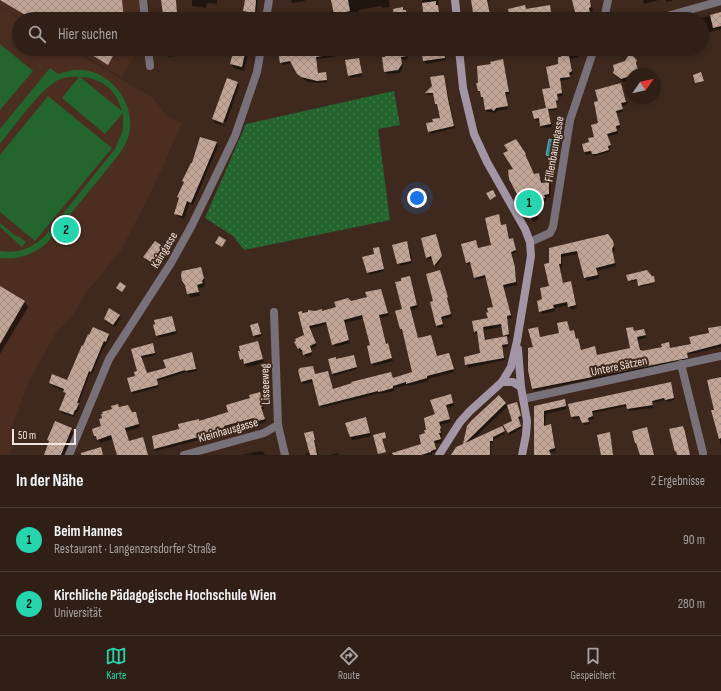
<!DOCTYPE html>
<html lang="de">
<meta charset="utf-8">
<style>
body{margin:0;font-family:"Sofia Sans Condensed",sans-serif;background:#37271f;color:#f1f3f6}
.compass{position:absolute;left:625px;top:68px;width:36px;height:36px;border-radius:50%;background:#2f1f16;box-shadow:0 2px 6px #0003;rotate:56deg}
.scale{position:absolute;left:12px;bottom:10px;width:64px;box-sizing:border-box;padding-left:4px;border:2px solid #f4e5de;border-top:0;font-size:11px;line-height:14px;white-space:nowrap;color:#f4e5de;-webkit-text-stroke:3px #3f291e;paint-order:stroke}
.you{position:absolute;left:417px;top:198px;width:14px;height:14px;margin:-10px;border:3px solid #fff;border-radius:50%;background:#1a73e8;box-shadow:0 0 0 6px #1a73e833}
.badge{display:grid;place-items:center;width:26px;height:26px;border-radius:50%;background:#24d5ae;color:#111;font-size:13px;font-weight:700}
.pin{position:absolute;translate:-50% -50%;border:2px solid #fff;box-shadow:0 1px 4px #0006}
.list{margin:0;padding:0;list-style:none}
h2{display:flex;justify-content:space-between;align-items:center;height:52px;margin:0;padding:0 16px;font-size:17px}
h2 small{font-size:13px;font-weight:400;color:#a7a2a1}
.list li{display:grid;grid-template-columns:26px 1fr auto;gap:12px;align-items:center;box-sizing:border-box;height:64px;padding:0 16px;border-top:1px solid #4a3d35}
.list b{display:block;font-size:15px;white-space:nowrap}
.list p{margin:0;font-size:13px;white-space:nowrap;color:#a7a2a1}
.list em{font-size:13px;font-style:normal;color:#a7a2a1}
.icon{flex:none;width:22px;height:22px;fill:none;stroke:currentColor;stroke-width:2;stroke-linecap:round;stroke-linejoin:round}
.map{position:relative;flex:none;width:721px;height:455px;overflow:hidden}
.search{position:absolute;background:#2f1f16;box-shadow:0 2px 6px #0003;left:12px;right:12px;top:12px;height:44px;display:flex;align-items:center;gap:10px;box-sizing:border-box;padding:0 14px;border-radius:22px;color:#a7a2a1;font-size:15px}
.sheet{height:180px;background:#2f1f16}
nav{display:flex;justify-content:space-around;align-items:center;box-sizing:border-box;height:56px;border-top:1px solid #4a3d35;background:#2f1f16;font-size:11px;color:#a7a2a1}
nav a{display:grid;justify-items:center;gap:2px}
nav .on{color:#24d5ae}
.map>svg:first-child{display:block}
</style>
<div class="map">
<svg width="721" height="455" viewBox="0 0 721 455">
<defs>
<pattern id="grass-dots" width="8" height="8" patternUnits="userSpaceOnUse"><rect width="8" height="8" fill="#23642f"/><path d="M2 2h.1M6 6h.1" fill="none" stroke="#447a4d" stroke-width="1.8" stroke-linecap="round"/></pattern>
<pattern id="water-ripples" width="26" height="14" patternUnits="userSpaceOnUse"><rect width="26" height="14" fill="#2d8d96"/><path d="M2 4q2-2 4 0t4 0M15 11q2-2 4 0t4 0" fill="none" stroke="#377479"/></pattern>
<pattern id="building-cross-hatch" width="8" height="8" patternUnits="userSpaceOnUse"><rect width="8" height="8" fill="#c1a597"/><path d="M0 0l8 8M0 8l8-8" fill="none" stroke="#a38d82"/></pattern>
</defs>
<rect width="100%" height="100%" fill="#3f291e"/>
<g fill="#4b2e20">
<polygon points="0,0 139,0 141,19 22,19 0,6"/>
<polygon points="0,7 20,19 19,49 70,49 153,98 165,114 170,118 182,123 152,190 121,250 85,294 73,315 55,334 30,379 12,426 11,455 0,455"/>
<polygon points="74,49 138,49 122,77"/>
</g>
<polygon fill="url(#grass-dots)" points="394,91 400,125 378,129 390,220 244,250 233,236 205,218 246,124"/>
<g fill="#23642f" fill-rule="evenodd">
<polygon points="0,44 33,71 0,110"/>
<path d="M50 68 58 74C68 71 78 68 89 71 114 77 133 103 130 129 129 138 125 145 121 152L47 243C33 255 18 260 0 258V251C18 254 32 248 45 236L115 149 123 130V113L105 134 62 98 79 77C72 76 65 77 58 80 40 89 14 127 0 144V129ZM80 77C92 77 107 83 114 94 118 98 120 106 122 111Z"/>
<polygon points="48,96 112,148 35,241 0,212 0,155"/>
<polygon points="0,223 17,237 18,236 26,242 22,247 0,227"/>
</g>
<polygon fill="url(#water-ripples)" stroke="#69a7ac" points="549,139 553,140 550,156 546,155"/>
<g fill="#0007" fill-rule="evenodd">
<polygon points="162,0 176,0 178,19 164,19"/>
<polygon points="192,0 217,0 217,4 207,3 206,8 192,6"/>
<polygon points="246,0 258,0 256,16 246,15 244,11"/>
<polygon points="291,0 305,0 305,1 292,3"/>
<polygon points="332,0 389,0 390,7 382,8 381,6 359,10 359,12 346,15 347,19 335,19"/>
<polygon points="422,0 438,0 440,19 426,19"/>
<polygon points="472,0 491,0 488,1 491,19 473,19 475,19"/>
<polygon points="573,0 592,0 590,0 593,11 590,11 591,17 579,19"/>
<polygon points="643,0 659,0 644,4"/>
<polygon points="665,0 672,0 672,1 666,2"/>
<polygon points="550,9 552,19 511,19 526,10"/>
<polygon points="394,10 406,11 408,19 396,19"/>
<polygon points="721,13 721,29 702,34 705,44 702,45 702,19 697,19"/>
<polygon points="82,49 118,49 108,65"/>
<polygon points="167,49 181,49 182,55 169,57"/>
<polygon points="235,49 249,49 244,71 234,68 231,64"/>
<polygon points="293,49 332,49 333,57 316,59 319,74 325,73 327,82 318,83 308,82 299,76 292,63 283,65 281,62"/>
<polygon points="393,49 406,49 408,59 402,60 403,67 400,73 387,74 385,72 386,57 394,52"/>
<polygon points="422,49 444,49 446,60 426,64"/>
<polygon points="475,49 493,49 493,50 477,54"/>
<polygon points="560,49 578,49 579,57 570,59 573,74 569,75 570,79 560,81 563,96 557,97 559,102 556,103 557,110 549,111 552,127 543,128 541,120 536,121 534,119 547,109 551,89 562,57"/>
<polygon points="620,49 628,49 621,51"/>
<polygon points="358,59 362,76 350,78 349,75"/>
<polygon points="503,61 510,94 506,95 508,109 497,111 495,113 493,112 487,112 481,93 479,91 492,65"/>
<polygon points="636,61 638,63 636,66 638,74 631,74 631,79 623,82 616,76 614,73"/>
<polygon points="444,76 455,128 431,134 428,124 434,123 441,119 434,94 428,95 427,93"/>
<polygon points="237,82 239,86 226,123 215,119 215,121 225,125 225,126 215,123 213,119"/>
<polygon points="621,84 627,104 622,106 623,112 617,113 620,128 617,129 618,134 608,136 611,148 609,149 610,152 594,156 593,153 586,155 583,144 590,142 595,137 599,124 599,102"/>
<polygon points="516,140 527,158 526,158 533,175 539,174 542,184 549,183 551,186 550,197 546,198 546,201 536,204 539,210 535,212 539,219 533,222 510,179 514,170 509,151"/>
<polygon points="216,143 218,146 193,205 189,204 184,219 177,216 175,213 180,200 179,197 184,183 183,181"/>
<path d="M498 216 502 226 507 228 510 240 514 242 516 253 512 254 516 271 517 285 504 288 512 318 507 319 510 337 507 338 508 347 502 348 505 360 468 368 465 358 482 354 479 334H476L475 331 489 319 494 307 487 277 476 280 472 264 468 265 467 263 476 242 479 249 492 246ZM502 327 505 338 486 340 484 330Z"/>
<polygon points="436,235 442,258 436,267 433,258 428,260 427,257"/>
<polygon points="612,241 615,249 613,253 616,266 597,271 599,278 587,281 578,254 562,257 562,267 560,267 563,284 570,282 572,285 577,308 571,310 569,305 554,308 555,311 542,314 540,311 544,300 550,287 550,249"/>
<polygon points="407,242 412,258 411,259 412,263 400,266 393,246"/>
<polygon points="163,248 165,250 163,253 164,255 156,267 146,260 144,257"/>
<polygon points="379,248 384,271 369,275 364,258 376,255"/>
<polygon points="201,268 205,282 204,287 198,288 200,296 190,297 187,286"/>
<polygon points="441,274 448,300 447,300 452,317 442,319 444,327 438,328 431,303 434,302"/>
<polygon points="628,275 652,277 654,278 655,283 640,287 638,280 630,282"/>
<polygon points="410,277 418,308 411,310 418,339 437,357 449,354 454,372 427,379 428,381 409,386 408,385 394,388 394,391 380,394 380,393 321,408 313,382 303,384 302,382 313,367 315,375 328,372 333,390 391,373 393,379 413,373 403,331 401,329 403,309 402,281"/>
<polygon points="0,288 25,302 28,307 0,354"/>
<polygon points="381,290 389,316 379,318 386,344 389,347 393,361 374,366 372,363 371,345 364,318 345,323 350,343 335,347 328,324 309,329 317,346 311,349 312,355 306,357 302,351 300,352 295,342 305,335 302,314 322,312 368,298"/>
<polygon points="119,316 121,318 115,327 106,322 105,319"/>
<polygon points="172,317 177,334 158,338 154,325"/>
<polygon points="567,322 570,332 574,331 575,334 581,351 595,348 598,356 631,349 634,332 645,332 646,338 638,340 641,351 642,352 663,348 669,343 671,349 692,345 721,327 721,347 687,355 688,360 534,391 533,388 534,348 537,328 541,338 561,334"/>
<polygon points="258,324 262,336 256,338 254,335"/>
<polygon points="108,335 110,338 102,351 92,374 90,373 78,405 80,407 77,413 76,412 74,417 62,413 61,410 66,394 64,391 52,386 50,383 68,382"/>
<polygon points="258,342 264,363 247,367 241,359"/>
<polygon points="153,344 156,355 142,358 147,374 167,369 192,356 197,371 188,373 187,372 157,381 159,387 133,394 132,391 139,371 132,349"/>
<polygon points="354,356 357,369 334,376 332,374 336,360"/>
<polygon points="719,376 721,376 721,446 713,411 715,410"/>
<polygon points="671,386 674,400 667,402 666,400 653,403 653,408 629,411 627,406 593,413 594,419 589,420 590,424 584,425 581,418 573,419 572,417 569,405"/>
<polygon points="260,393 264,409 262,409 266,422 258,424 256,421 225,429 226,433 156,451 155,449 180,429 199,422 229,413"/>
<polygon points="450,395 454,406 447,408 451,422 440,425 442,431 441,431 442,436 440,436 442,442 434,444 436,452 432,453 432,455 387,455 422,445 427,430 436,415"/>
<polygon points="499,397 507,406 508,406 466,446 467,455 452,455 464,445 468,426"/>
<polygon points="564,400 567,409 546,414 545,427 551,425 552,428 556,451 544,455 535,455 535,406"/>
<polygon points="118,405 120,408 132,414 135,413 140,427 126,432 129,442 148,455 118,455 113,439 100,443 98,439 103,427 113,410"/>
<polygon points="518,406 521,418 518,420 522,428 510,435 504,426 513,421"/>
<polygon points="367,422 371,436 353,440 350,437"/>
<polygon points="502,427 505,434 493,440 493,443 491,443 491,455 473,455"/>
<polygon points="71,429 73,433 64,455 45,455 50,443 48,440"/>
<polygon points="312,432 318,455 306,455 305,454 311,452"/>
<polygon points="263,451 265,455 241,455 255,452"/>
<polygon points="338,453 339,455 330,455"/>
</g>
<g fill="url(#building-cross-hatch)">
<polygon points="0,0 122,0 124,19 32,19"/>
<polygon points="161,0 176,0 177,13 163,14"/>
<polygon points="245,0 256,0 255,13 243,11"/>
<polygon points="331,0 348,0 350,11 346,12 347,19 335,19"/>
<polygon points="471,0 487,0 491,19 474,19"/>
<polygon points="572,0 590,0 591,7 589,8 590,13 576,16"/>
<polygon points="436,1 436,5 438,5 440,19 424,19 422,3"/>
<polygon points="525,5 526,9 550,5 552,19 537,19 536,17 527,19 510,19 508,9"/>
<polygon points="403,7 403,10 406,10 407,16 394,18 393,9"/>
<polygon points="721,12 721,26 713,28 710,15"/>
<polygon points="82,49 117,49 108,65"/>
<polygon points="234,49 246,49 242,67 230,64"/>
<polygon points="289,49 342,49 342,53 316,57 318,73 326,72 327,80 317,81 301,77 297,74 290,61 280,63 278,51"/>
<polygon points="399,49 406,49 407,56 401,57 402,64 398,70 384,72 382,57 385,57 385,53 399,50"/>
<polygon points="421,49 444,49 445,58 423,61"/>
<polygon points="559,49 588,49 587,53 569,56 572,71 569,73 570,77 560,78 562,93 557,94 558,100 556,101 557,108 548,109 551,124 540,126 539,118 534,119 532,111 546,108 542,89 550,88 546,67 558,64 558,57 561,57"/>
<polygon points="630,53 637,60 636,63 639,74 631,74 631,76 621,79 613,73 614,70 613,65 625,61"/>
<polygon points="359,58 362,73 348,76 345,60"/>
<polygon points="503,59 509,92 505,92 508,106 496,108 494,111 491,109 485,110 483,97 481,97 480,91 478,91 476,83 478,83 477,66 491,64 490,62"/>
<polygon points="701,72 704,81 695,83 693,75"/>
<polygon points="444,75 448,99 454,126 428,132 426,123 433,122 432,119 440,118 437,104 435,104 433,93 425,93 432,86 430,77"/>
<polygon points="227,78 238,82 223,123 212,119"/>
<polygon points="621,83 626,102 621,103 623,109 616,111 620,125 616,126 617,131 607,134 611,145 608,146 609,150 596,154 592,154 591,151 584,152 582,144 589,142 588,138 594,137 591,125 598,123 594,102 598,101 595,90"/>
<polygon points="200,137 217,142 191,203 187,201 182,216 174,214 179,198 177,197 184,182 182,181 191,163 192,163"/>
<polygon points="516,139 526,154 525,154 534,174 539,173 541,183 549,182 549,194 544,195 545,198 535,200 538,206 533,208 537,215 530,219 509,179 508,170 513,169 503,153 508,151 504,145"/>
<polygon points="493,190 496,196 490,200 486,193"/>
<polygon points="499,214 501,225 506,224 509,239 513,238 516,250 511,252 515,267 516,282 503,285 511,315 507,316 509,334 503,336 501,324 483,327 485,340 507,336 508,344 502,345 504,358 465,365 464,357 480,353 477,331 474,332 472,321 488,318 486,313 488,312 487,308 493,307 485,275 474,278 470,262 466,263 461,244 476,240 478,248 491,245 485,218"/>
<polygon points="436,234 442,256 434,266 431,256 426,258 421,238"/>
<polygon points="608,234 613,241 614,245 612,249 615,263 596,268 598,275 584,278 577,251 561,254 561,264 559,264 563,283 571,281 576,305 568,307 567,302 553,305 554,308 539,312 537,301 542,299 540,288 549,286 544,264 549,263 549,248"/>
<polygon points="219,236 226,240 222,247 215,243"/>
<polygon points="155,241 164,247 161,251 163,252 155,265 143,257"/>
<polygon points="407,241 411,261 397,264 392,245"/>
<polygon points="379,247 384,269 367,273 362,257 374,254 373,248"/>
<polygon points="201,267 204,278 202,281 203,283 197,285 199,292 187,294 185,285 182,281 181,275 182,271"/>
<polygon points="440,270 448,297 447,298 451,314 441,317 443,324 436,326 430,302 433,301 426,274"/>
<polygon points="647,270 652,276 654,276 655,282 638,286 637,279 628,281 626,275"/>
<polygon points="410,276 417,305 410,307 418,338 431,335 437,356 449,353 454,369 427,376 427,378 406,384 406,382 393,386 393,388 383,391 378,392 378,391 319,406 312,379 301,382 298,370 300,369 299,368 313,366 315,374 328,371 333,389 352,383 351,382 391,372 393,378 412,372 402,329 400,329 395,311 402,309 395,282 401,281 401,278"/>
<polygon points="120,282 126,286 122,292 116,288"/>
<polygon points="0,286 25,301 0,344"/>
<polygon points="381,289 388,313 379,315 386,344 388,343 392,358 371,364 367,346 370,345 362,315 344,320 349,340 332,345 326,322 309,326 316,343 310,346 312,352 303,355 302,350 301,350 300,348 298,349 294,342 296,341 295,339 304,335 298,312 302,311 302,313 308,312 308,310 315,311 322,309 322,311 336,307 334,302 348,298 351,301 367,297 365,292"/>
<polygon points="109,308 120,315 113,325 104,319"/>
<polygon points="172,316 176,331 156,336 153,325 155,324 154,320"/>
<polygon points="567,321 570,331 574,330 576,339 578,338 581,350 595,346 597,355 630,348 626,328 633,327 634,331 644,329 646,335 637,337 640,350 642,350 642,351 662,347 661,344 669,342 670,348 691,344 689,337 709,333 708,328 721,326 721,344 687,353 688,358 532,389 528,370 528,348 533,347 528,329 538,327 540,337 559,333 557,323"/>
<polygon points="258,323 261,334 253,336 250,325"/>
<polygon points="93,327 109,334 106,342 104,341 101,348 91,372 89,371 77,403 79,403 76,410 75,410 73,415 59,410 66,393 63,392 64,389 49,383 52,374 67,380 82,345 83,346 88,334 89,335"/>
<polygon points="258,341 263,359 244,364 243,359 240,360 238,351 240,351 239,346"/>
<polygon points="153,343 155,353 141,356 147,373 166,368 163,360 192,352 196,369 185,371 185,370 157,379 158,385 131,392 127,378 135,376 134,372 137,371 131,349"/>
<polygon points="354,355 357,367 332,374 328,359 336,357 336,359"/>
<polygon points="721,377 721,438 719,439 711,410 714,410 707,380"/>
<polygon points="671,382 674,398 665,400 664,398 652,401 653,405 627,409 626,404 592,411 593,416 588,418 589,422 582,423 579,416 571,417 568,404"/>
<polygon points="260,392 263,406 261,407 265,419 255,422 254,418 224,426 225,430 154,449 152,436 179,429 178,424 199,419 199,421 228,412 226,405 250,398 249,395"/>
<polygon points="451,394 453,403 446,405 450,419 439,422 441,428 440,429 441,433 439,433 441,439 434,441 436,449 431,451 431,452 421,455 393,455 392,453 421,444 419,435 425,433 424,430 426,430 424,418 435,414 430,400"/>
<polygon points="499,395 506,403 465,443 502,426 505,431 493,437 493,441 490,441 490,455 451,455 456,447 463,444 467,426 471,421"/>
<polygon points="565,399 566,406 544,411 544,426 551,424 555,448 549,450 551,455 534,455 534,406"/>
<polygon points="517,402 521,416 518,417 521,426 508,433 503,425 512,421 507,405"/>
<polygon points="118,404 119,407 128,405 132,412 136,412 139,424 125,428 129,441 143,437 148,455 117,455 111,435 97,440 96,436 94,436 92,429 101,426 99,419 102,418 101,414 103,414 102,412 112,409 111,406"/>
<polygon points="366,417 370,433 350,437 345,423"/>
<polygon points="55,421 72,428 61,455 44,455 49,441 47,440"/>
<polygon points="683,426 685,432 690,455 677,455 676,451 675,452 669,429"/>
<polygon points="647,427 654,455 640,455 636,443 635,443 632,431"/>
<polygon points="313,431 315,440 314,440 317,455 310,455 304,433"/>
<polygon points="385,432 386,438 382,439 386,452 378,454 373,435"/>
<polygon points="610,432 613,455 601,455 597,435"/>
<polygon points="101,447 103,455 81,455 81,453"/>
</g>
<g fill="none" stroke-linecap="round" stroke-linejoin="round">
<g stroke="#78717a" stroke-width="8">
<polyline points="143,0 145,19"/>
<polyline points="266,19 269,0"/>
<polyline points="604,19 608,0"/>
<polyline points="656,19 721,1"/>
<polyline points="148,49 150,66"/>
<polyline points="530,242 550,233 553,227 570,120 594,49"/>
<polyline points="274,312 278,425 285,455"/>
<polyline points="681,364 703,453"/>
<polyline points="523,399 721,356"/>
<polyline points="69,455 109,359 171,263 192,225 211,186 235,136 257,72 261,49"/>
<polyline points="184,455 264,433 278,425"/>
</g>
<g stroke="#a295a5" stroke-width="8">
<polyline points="455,0 457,19"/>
<polyline points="518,349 521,387 527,421 526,435 522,455"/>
<polyline points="502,382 513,382 521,387"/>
<polyline points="439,455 460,422 470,411 502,382 511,367 517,341 531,256 530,242 525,229 487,162 474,134 463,88 459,49"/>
</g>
</g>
<g text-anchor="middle" stroke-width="4" stroke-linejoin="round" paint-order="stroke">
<g font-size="12" fill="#f4e5de" stroke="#3f291e">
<text transform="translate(554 149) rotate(-80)" y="4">Fillenbaumgasse</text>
<text transform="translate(164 250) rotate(-59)" y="4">Kaingasse</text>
<text transform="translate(619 366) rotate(-12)" y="4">Untere Sätzen</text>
<text transform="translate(265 384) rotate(-92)" y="4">Lisseeweg</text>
<text transform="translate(228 430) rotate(-16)" y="4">Kleinhausgasse</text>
</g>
</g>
</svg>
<svg class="compass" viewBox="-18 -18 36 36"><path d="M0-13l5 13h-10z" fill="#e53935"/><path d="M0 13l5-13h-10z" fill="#a7a2a1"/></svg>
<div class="scale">50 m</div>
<div class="you"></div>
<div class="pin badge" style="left:529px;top:203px">1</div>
<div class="pin badge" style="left:66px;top:230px">2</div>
<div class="search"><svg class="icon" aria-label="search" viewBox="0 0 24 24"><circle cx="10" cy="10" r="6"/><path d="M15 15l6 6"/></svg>Hier suchen</div>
</div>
<section class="sheet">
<h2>In der Nähe<small>2 Ergebnisse</small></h2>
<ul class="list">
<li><span class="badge">1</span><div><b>Beim Hannes</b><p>Restaurant · Langenzersdorfer Straße</p></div><em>90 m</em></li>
<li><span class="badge">2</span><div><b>Kirchliche Pädagogische Hochschule Wien</b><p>Universität</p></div><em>280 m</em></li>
</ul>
</section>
<nav>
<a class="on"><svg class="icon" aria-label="map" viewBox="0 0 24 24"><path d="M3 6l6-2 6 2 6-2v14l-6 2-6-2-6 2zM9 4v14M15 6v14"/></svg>Karte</a>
<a><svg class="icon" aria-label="directions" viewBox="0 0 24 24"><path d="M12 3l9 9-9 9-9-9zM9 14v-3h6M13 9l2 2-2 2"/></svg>Route</a>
<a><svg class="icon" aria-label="saved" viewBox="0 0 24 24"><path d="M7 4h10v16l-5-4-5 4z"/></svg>Gespeichert</a>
</nav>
